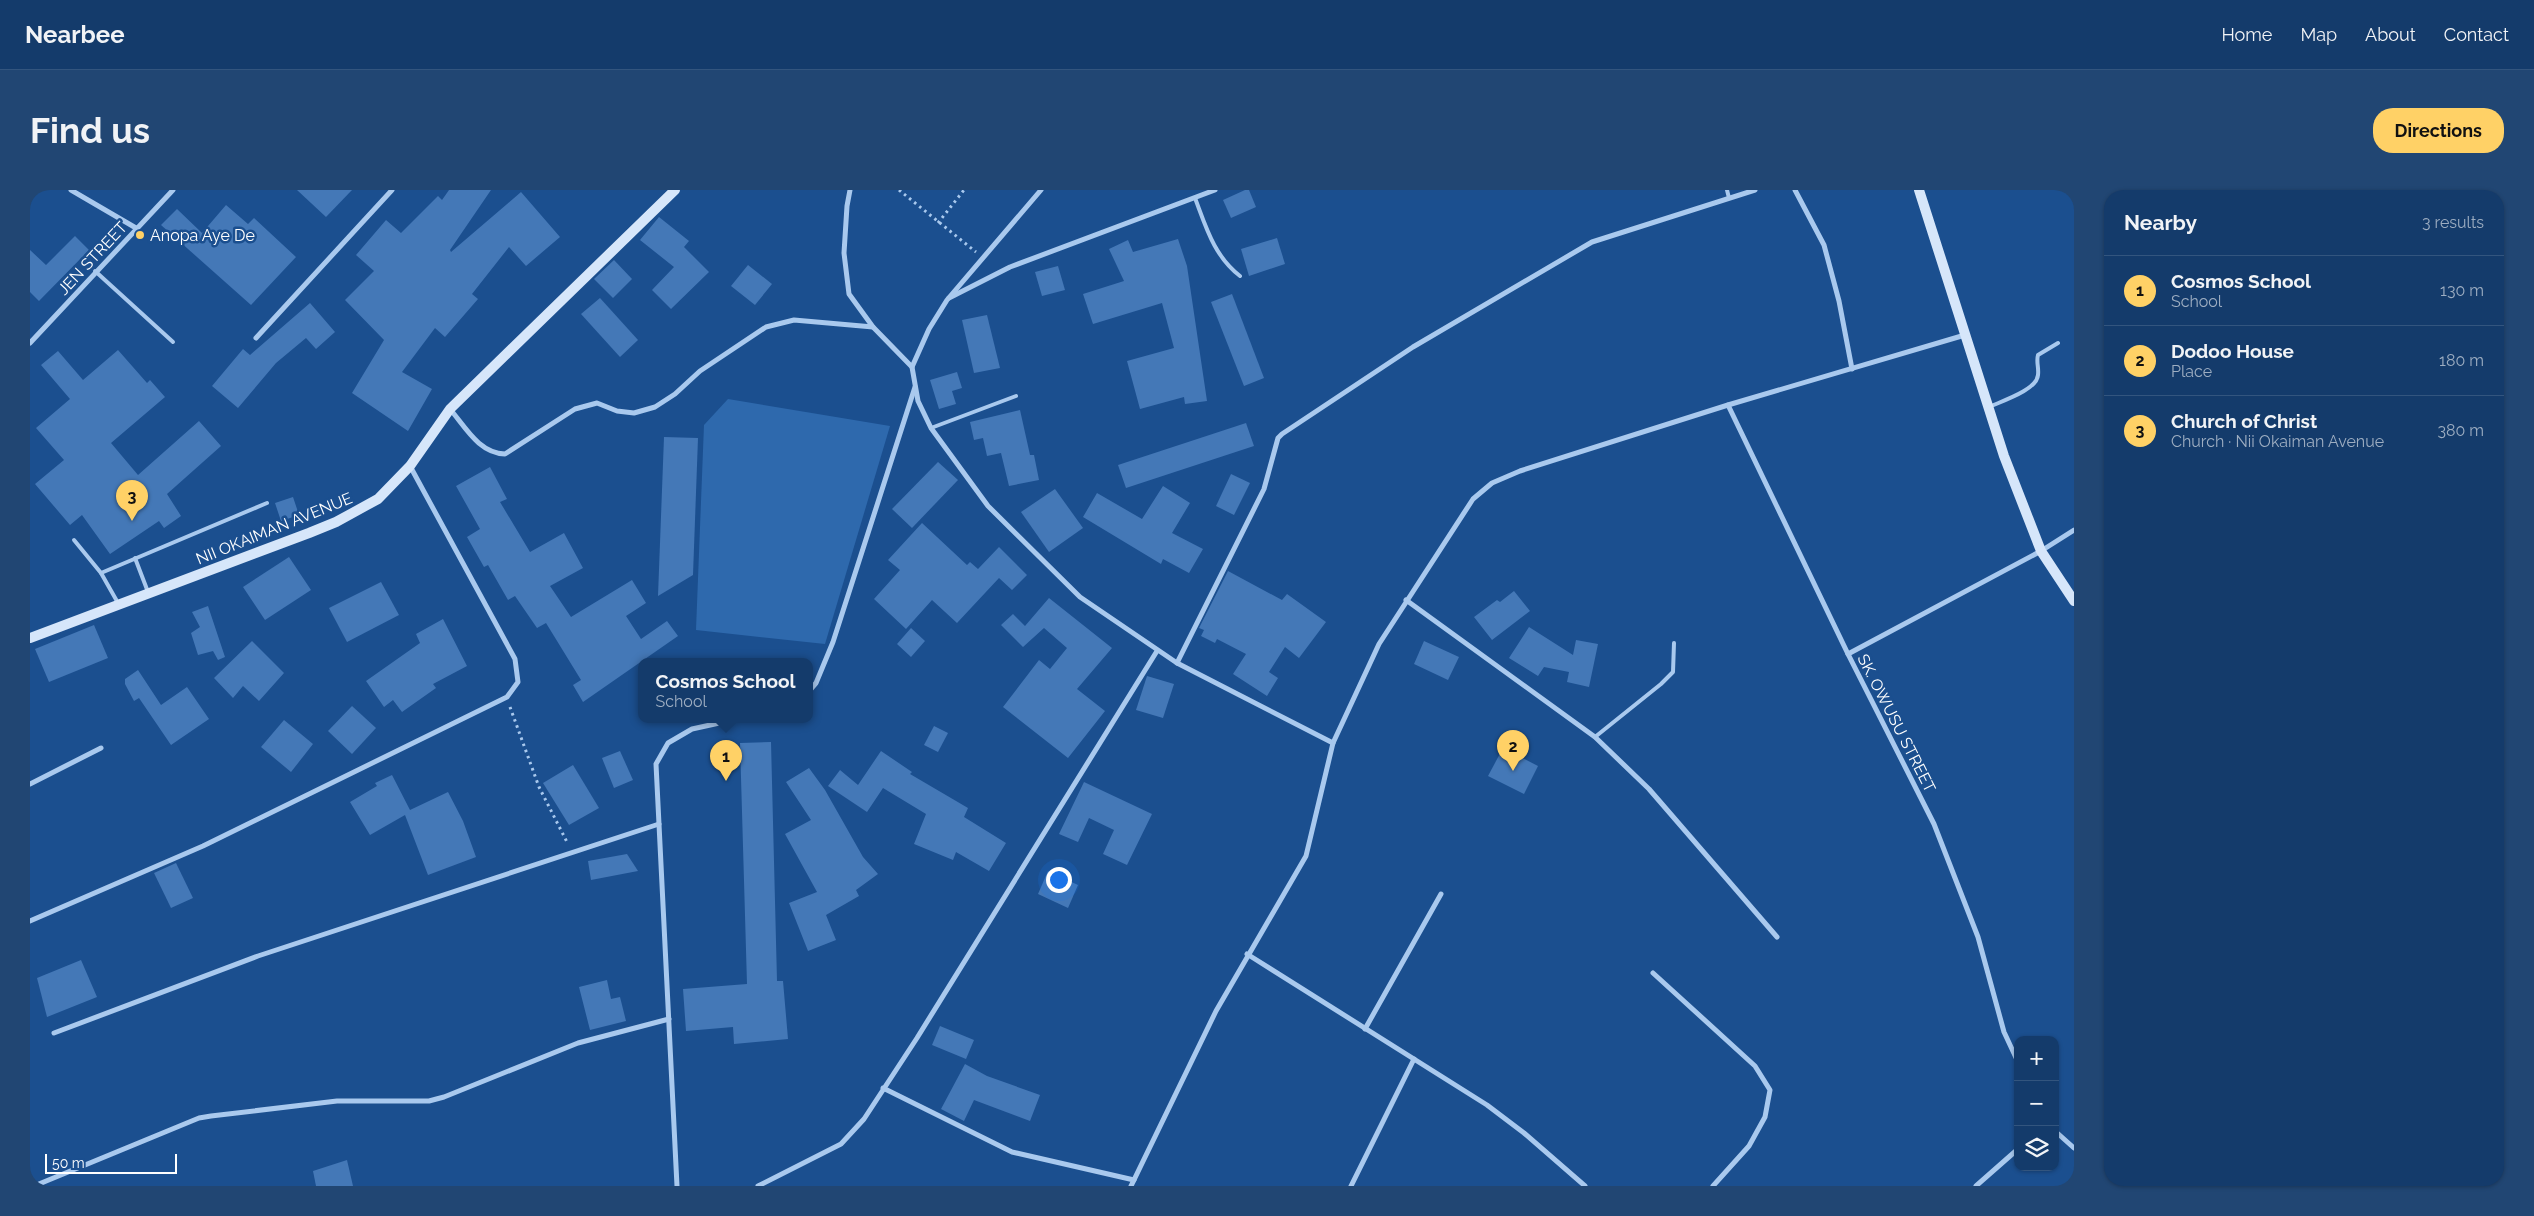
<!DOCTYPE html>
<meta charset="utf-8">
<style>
body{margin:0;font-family:Raleway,sans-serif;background:#214673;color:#f1f3f6}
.controls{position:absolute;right:15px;bottom:15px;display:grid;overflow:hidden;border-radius:10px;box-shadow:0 1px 4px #0004}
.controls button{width:45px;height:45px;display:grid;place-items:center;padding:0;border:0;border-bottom:1px solid #33557e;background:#143b6b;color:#f1f3f6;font:25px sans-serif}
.scale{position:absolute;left:15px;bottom:12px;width:132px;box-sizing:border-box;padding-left:5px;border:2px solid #fff;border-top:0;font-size:14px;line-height:18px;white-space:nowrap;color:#fff;-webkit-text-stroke:4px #1b4f8f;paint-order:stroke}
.you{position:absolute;left:1028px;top:689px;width:18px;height:18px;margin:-12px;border:4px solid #fff;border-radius:50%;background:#1a73e8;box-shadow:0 0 0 8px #1a73e833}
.badge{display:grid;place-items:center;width:32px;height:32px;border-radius:50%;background:#ffd166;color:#111;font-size:16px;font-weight:700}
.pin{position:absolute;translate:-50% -41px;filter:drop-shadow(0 1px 2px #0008)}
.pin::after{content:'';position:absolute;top:26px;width:18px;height:15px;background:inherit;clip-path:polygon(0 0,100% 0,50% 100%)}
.popup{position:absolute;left:608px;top:468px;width:175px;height:65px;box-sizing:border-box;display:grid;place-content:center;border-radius:10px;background:#143b6b;filter:drop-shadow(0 1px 4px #0005);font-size:16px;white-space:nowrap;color:#9dadc1}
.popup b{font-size:19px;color:#f1f3f6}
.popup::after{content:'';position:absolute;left:50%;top:100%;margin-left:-10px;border:10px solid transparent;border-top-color:#143b6b}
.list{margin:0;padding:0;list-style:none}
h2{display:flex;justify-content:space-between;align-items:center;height:65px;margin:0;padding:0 20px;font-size:21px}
h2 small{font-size:16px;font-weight:400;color:#9dadc1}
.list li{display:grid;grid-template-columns:32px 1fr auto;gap:15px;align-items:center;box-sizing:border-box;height:70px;padding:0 20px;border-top:1px solid #33557e}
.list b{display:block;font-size:19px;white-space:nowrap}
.list p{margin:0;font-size:16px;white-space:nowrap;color:#9dadc1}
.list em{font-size:16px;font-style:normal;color:#9dadc1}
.icon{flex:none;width:28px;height:28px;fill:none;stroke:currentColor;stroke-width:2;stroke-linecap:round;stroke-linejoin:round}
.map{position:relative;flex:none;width:2044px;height:996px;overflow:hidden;border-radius:20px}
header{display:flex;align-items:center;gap:30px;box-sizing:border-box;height:70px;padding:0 25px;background:#143b6b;border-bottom:1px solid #33557e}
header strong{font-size:24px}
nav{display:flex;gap:28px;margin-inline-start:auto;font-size:18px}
.intro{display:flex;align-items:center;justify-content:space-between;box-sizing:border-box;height:120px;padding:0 30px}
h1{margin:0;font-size:35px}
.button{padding:12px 22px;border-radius:20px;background:#ffd166;color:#111;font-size:18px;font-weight:700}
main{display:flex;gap:30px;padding:0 30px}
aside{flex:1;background:#143b6b;border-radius:20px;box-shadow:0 1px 4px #0004}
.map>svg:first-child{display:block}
</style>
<header>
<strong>Nearbee</strong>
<nav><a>Home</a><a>Map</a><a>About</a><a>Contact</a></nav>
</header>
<div class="intro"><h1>Find us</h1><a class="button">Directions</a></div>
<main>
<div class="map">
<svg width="2044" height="996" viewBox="0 0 2044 996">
<rect width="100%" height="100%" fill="#1b4f8f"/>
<polygon fill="#2e69ad" points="698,209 860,236 795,454 666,440 674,235"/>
<g fill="#4478b7">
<polygon points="267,0 322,0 296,27"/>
<polygon points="419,0 461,0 420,60 421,62 491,2 530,47 496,76 479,57 442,104 448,109 415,147 405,138 372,182 402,199 378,241 322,203 354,150 315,110 344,81 326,65 356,30 371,43 408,6 412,10"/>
<polygon points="1215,0 1219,0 1226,17 1201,28 1193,10"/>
<polygon points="196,15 218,34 224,28 266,67 221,115 131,35 147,19 172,43"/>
<polygon points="629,27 659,51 654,57 679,82 641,119 622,100 644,77 610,50"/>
<polygon points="45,46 59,60 9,111 0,102 0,60 16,75"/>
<polygon points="1247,48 1255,74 1219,86 1211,59"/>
<polygon points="1148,49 1157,76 1177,211 1155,214 1154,207 1110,219 1097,171 1144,158 1132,113 1063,134 1053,104 1094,91 1079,59 1098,50 1103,62"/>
<polygon points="584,70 602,89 583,108 564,89"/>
<polygon points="718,75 742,94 725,115 701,96"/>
<polygon points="1028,76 1035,100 1012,106 1005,82"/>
<polygon points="1202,104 1234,188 1214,196 1181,112"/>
<polygon points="570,108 608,150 590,167 551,124"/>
<polygon points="280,113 305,142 286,159 276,148 246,173 208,218 182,196 213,159 220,165"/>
<polygon points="957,125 970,178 944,183 932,130"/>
<polygon points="88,160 117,193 120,190 135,207 81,253 108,285 169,231 191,256 137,304 151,326 134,338 129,331 80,364 52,325 40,335 5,294 34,270 6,238 40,209 11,175 28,161 53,190"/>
<polygon points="927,182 932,198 922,201 926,214 909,219 900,190"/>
<polygon points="990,220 1000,265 1004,265 1009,290 979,296 971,263 957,266 953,248 944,250 940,232"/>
<polygon points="1216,233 1224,256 1096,298 1088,275"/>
<polygon points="634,247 668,248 663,385 628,406"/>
<polygon points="908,272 928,290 882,338 862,319"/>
<polygon points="460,277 477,309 470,312 500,362 534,343 553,378 520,396 541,427 602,390 616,413 596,426 611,449 637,431 648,446 553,512 543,495 551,490 516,433 507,438 485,406 478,410 458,375 454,377 437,347 450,339 426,296"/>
<polygon points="1201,284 1220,293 1204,325 1186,316"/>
<polygon points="1133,296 1160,313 1142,343 1173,359 1159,383 1133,369 1131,374 1053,327 1067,303 1112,329"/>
<polygon points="1025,299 1053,338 1019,362 991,322"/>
<polygon points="263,307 269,325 251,331 245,313"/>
<polygon points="892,333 937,375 940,372 948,379 969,357 997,385 982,400 969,388 927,433 902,410 876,439 844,409 870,380 858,370"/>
<polygon points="259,367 281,400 235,430 213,397"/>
<polygon points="1198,381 1252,410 1257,404 1296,432 1269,468 1255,457 1239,482 1248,488 1237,506 1203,484 1216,464 1187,449 1185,453 1171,446 1174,440 1169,438"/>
<polygon points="351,392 369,425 317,452 299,418"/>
<polygon points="1484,401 1500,421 1462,450 1444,427 1467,410 1470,412"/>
<polygon points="1019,408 1082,458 1047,499 1075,521 1038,568 973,517 1009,470 1020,479 1037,458 1014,438 993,457 971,435 983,424 995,436"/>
<polygon points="178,416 195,467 188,470 183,461 168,465 161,443 170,437 162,422"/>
<polygon points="413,429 437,476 403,494 406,498 372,522 363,510 354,517 336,491 390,453 386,444"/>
<polygon points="64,435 78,468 19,492 5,459"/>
<polygon points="1499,437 1543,465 1546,450 1568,454 1559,497 1537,492 1539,482 1514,477 1508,486 1479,468"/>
<polygon points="881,438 895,451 881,467 867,454"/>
<polygon points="222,451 254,483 229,511 213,496 203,508 184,488"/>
<polygon points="1394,451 1429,467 1418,490 1384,474"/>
<polygon points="108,480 131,515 157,497 179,529 141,555 109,508 104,511 95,494 95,489"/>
<polygon points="1117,486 1144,494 1133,528 1106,520"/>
<polygon points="322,516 346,538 322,564 298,541"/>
<polygon points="254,530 283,554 261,582 231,557"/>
<polygon points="904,536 918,543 908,562 894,555"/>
<polygon points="741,552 747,791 753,791 758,849 704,854 703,837 656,841 653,799 717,794 710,553"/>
<polygon points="1473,558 1508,576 1494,604 1458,586"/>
<polygon points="590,561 603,590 584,598 572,568"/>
<polygon points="851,561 882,582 880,584 938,618 934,627 976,653 959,681 926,662 923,670 884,654 896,624 853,598 837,622 798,596 810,580 828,595"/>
<polygon points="543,575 569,618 539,635 513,593"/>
<polygon points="779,578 795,600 833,667 848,684 826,700 829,706 796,725 806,750 778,761 759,713 787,702 755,644 781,630 756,592"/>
<polygon points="362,585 380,620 418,602 433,631 446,667 398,685 375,625 340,645 320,612 347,596 345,593"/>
<polygon points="1054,592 1122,624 1097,675 1073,664 1084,640 1059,628 1048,652 1029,644"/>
<polygon points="597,664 608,681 561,690 558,671"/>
<polygon points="146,673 163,708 141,718 124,683"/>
<polygon points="1018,681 1048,695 1038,718 1008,704"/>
<polygon points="51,770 67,807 17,827 7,788"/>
<polygon points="577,790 581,809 590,807 596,831 560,840 549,797"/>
<polygon points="910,836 944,850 936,869 902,855"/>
<polygon points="935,874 957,886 1010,905 1000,931 944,910 934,931 911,919"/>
<polygon points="317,970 323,996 286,996 283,981"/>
</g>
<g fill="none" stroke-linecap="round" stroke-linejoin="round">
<g stroke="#a9c9ee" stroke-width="3" stroke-dasharray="2.5 4" stroke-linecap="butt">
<polyline points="869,0 946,62"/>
<polyline points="908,33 934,0"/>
<polyline points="480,517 509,597 538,654"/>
</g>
<g stroke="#a9c9ee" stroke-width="4">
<polyline points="1697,0 1699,8"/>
<path d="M1165 8C1176 37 1184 66 1210 86"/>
<polyline points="65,81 143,152"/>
<path d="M1959 217C1972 211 2007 200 2008 185 2009 177 2006 172 2008 165L2028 153"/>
<polyline points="901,238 986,206"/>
<polyline points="44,350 71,383 88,413"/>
<polyline points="105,368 118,402"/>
<polyline points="71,383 237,313"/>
<polyline points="1565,547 1631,494 1643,482 1644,453"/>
</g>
<g stroke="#a9c9ee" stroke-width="5">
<polyline points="41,0 106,38"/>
<polyline points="820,0 817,16 814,63 819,104 843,137 882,177"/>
<polyline points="1011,0 917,110 899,139 882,177 888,211 901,238 958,316 1050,407 1147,473 1303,553"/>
<polyline points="1765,0 1794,55 1809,111 1822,179"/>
<polyline points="919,108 980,77 1185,0"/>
<polyline points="226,148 362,0"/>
<polyline points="0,153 143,0"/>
<polyline points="1698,215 1818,464 1904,634 1948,747 1974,842 1988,872"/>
<path d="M420 219C436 238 449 263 475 264L545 219 567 213 587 221 604 223 625 217 645 204 670 181 736 137 764 130 843 137"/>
<polyline points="1376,410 1565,547 1619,599 1747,747"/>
<polyline points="1818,464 2011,361 2044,340"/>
<polyline points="1147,473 1234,299 1248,248 1252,244 1383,157 1562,52 1725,0"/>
<polyline points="780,500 786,493 803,452 885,197"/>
<polyline points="0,594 71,558"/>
<polyline points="0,731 173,656 477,507 488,492 485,469 380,276"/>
<polyline points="1217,764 1457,915 1494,943 1555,996"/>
<polyline points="1623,783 1725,876 1740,900 1735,927 1719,956 1683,996"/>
<polyline points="1335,839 1411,704"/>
<polyline points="24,843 228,766 629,634"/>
<polyline points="853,898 982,962 1104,990"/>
<polyline points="2025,941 2044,958"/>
<polyline points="4,996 169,928 181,926 307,911 399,911 414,907 548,853 639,829"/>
<polyline points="647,996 626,574 638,553 662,539 703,530"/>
<polyline points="728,996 811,954 834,929 887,848 1127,461"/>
<polyline points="1101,996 1186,821 1276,666 1303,553 1349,454 1443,309 1462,293 1490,281 1698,215 1935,145"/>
<polyline points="1321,996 1384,869"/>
<polyline points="1946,996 1988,959"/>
</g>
<g stroke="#d6e6fa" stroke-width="10">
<polyline points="1889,0 1974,266 2011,361 2044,411"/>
<polyline points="0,448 279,343 306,332 348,309 380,276 420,219 645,0"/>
</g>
</g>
<circle fill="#ffd166" stroke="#1b4f8f" stroke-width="2" cx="110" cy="45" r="5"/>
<g text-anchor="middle" stroke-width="5" stroke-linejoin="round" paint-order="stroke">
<g font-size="16" fill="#fff" stroke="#1b4f8f" text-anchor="start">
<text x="120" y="51">Anopa Aye De</text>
</g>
<g font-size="16" fill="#fff" stroke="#1b4f8f">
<text transform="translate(62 68) rotate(-47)" y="6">JEN STREET</text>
<text transform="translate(244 338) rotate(-22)" y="6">NII OKAIMAN AVENUE</text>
<text transform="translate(1867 533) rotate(63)" y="6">SK. OWUSU STREET</text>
</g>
</g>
</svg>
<div class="controls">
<button>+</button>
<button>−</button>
<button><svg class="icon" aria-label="layers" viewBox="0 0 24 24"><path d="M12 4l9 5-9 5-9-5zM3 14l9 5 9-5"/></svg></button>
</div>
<div class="scale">50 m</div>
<div class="you"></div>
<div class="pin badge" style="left:696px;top:591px">1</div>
<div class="popup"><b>Cosmos School</b>School</div>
<div class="pin badge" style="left:1483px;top:581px">2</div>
<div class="pin badge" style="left:102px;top:331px">3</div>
</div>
<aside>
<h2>Nearby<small>3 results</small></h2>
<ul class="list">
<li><span class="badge">1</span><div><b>Cosmos School</b><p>School</p></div><em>130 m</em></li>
<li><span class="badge">2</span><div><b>Dodoo House</b><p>Place</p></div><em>180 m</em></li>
<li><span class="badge">3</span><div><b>Church of Christ</b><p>Church · Nii Okaiman Avenue</p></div><em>380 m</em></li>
</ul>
</aside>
</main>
